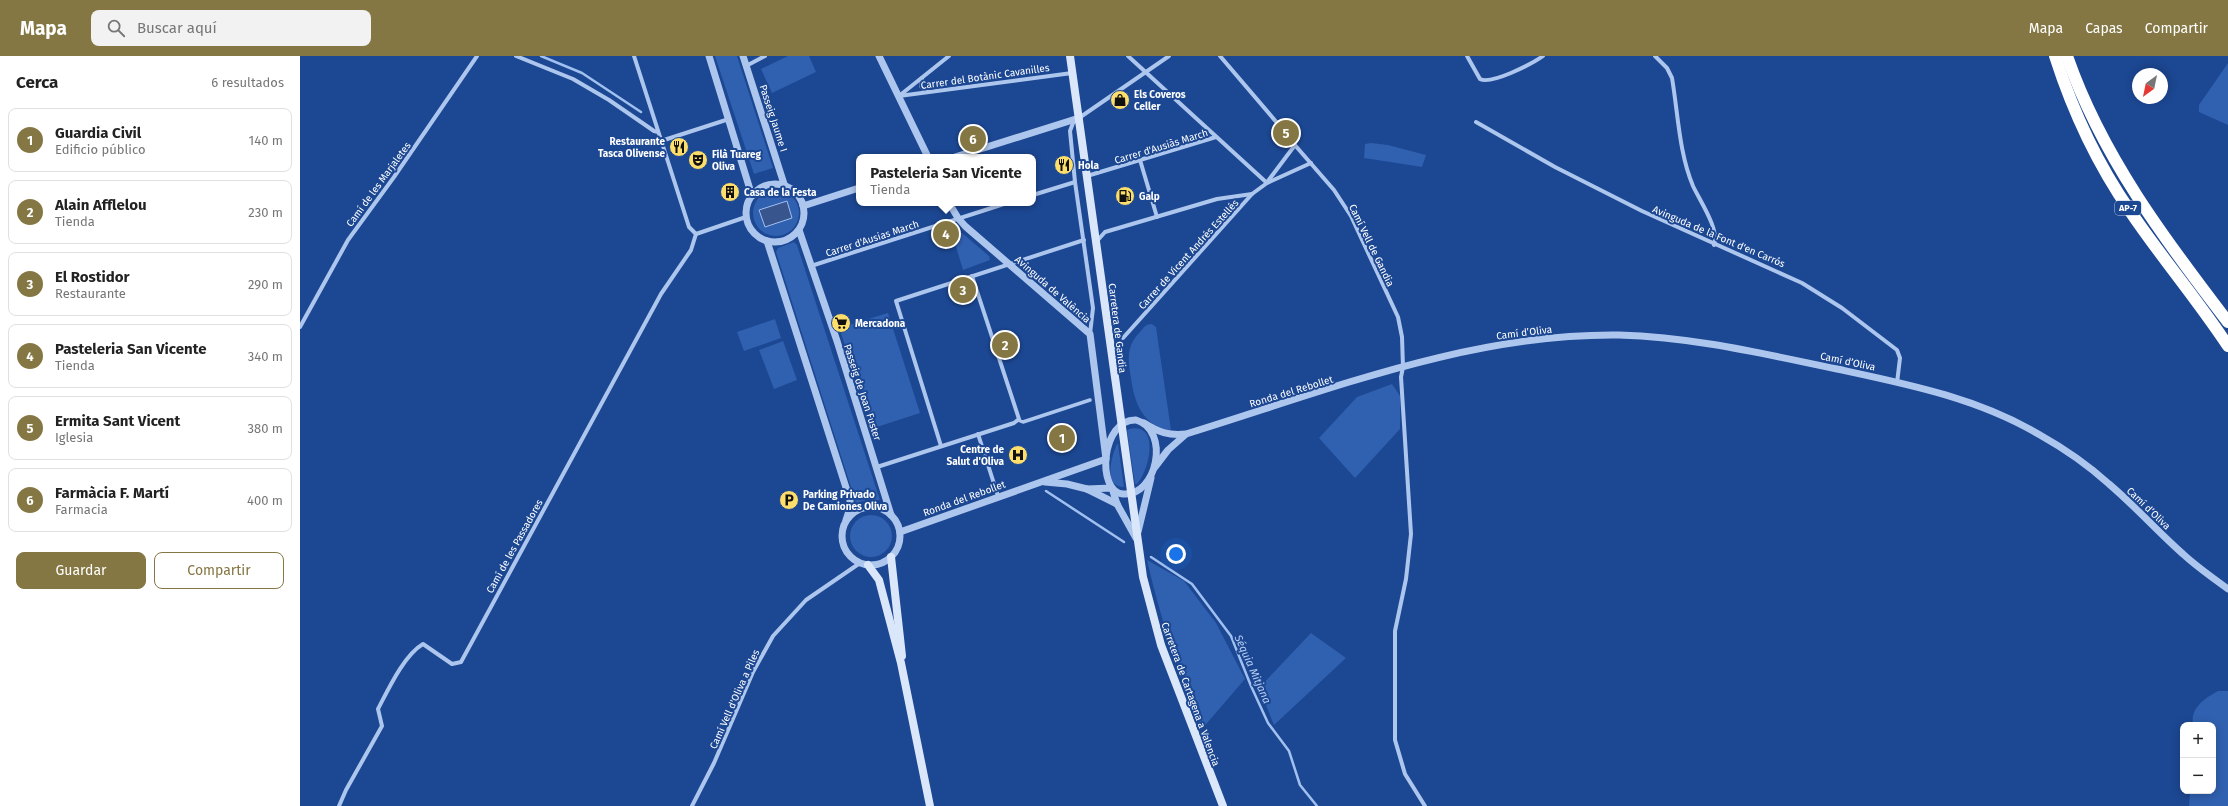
<!DOCTYPE html>
<html lang="es">
<meta charset="utf-8">
<style>
body{margin:0;font-family:"Fira Sans",sans-serif;background:#f2f2f2;color:#222}
.controls{position:absolute;right:12px;bottom:12px;display:grid;overflow:hidden;border-radius:8px;box-shadow:0 2px 10px #0003}
.controls button{width:36px;height:36px;display:grid;place-items:center;padding:0;border:0;border-bottom:1px solid #e0e0e0;background:#fff;color:#222;font:20px sans-serif}
.compass{position:absolute;left:1832px;top:12px;width:36px;height:36px;border-radius:50%;background:#fff;box-shadow:0 2px 10px #0003;rotate:213deg}
.you{position:absolute;left:876px;top:498px;width:14px;height:14px;margin:-10px;border:3px solid #fff;border-radius:50%;background:#1a73e8;box-shadow:0 0 0 6px #1a73e833}
.badge{display:grid;place-items:center;width:26px;height:26px;border-radius:50%;background:#857743;color:#fff;font-size:13px;font-weight:700}
.pin{position:absolute;translate:-50% -50%;border:2px solid #fff;box-shadow:0 1px 4px #0006}
.popup{position:absolute;left:556px;top:98px;width:180px;height:52px;box-sizing:border-box;display:grid;place-content:center;border-radius:8px;background:#fff;filter:drop-shadow(0 1px 3px #0005);font-size:13px;white-space:nowrap;color:#767676}
.popup b{font-size:15px;color:#222}
.popup::after{content:'';position:absolute;left:50%;top:100%;margin-left:-8px;border:8px solid transparent;border-top-color:#fff}
.list{margin:0;padding:0;list-style:none}
h2{display:flex;justify-content:space-between;align-items:center;height:52px;margin:0;padding:0 16px;font-size:17px}
h2 small{font-size:13px;font-weight:400;color:#767676}
.list li{display:grid;grid-template-columns:26px 1fr auto;gap:12px;align-items:center;box-sizing:border-box;height:64px;margin:0 8px 8px;padding:0 8px;border:1px solid #e0e0e0;border-radius:8px}
.list b{display:block;font-size:15px;white-space:nowrap}
.list p{margin:0;font-size:13px;white-space:nowrap;color:#767676}
.list em{font-size:13px;font-style:normal;color:#767676}
.actions{display:flex;gap:8px;padding:12px 16px}
.actions a{flex:1;padding:9px 0;border:1px solid #857743;border-radius:8px;text-align:center;font-size:14px;color:#857743}
.actions .main{background:#857743;color:#fff}
.icon{flex:none;width:22px;height:22px;fill:none;stroke:currentColor;stroke-width:2;stroke-linecap:round;stroke-linejoin:round}
.map{position:relative;flex:none;width:1928px;height:750px;overflow:hidden}
header{display:flex;align-items:center;gap:24px;box-sizing:border-box;height:56px;padding:0 20px;background:#857743;color:#fff}
header strong{font-size:19px}
nav{display:flex;gap:22px;margin-inline-start:auto;font-size:14px}
.search{width:280px;height:36px;background:#f2f2f2;display:flex;align-items:center;gap:10px;box-sizing:border-box;padding:0 14px;border-radius:8px;color:#767676;font-size:15px}
main{display:flex}
aside{flex:1;background:#fff}
.map>svg:first-child{display:block}
</style>
<header>
<strong>Mapa</strong>
<div class="search"><svg class="icon" aria-label="search" viewBox="0 0 24 24"><circle cx="10" cy="10" r="6"/><path d="M15 15l6 6"/></svg>Buscar aquí</div>
<nav><a>Mapa</a><a>Capas</a><a>Compartir</a></nav>
</header>
<main>
<aside>
<h2>Cerca<small>6 resultados</small></h2>
<ul class="list">
<li><span class="badge">1</span><div><b>Guardia Civil</b><p>Edificio público</p></div><em>140 m</em></li>
<li><span class="badge">2</span><div><b>Alain Afflelou</b><p>Tienda</p></div><em>230 m</em></li>
<li><span class="badge">3</span><div><b>El Rostidor</b><p>Restaurante</p></div><em>290 m</em></li>
<li><span class="badge">4</span><div><b>Pasteleria San Vicente</b><p>Tienda</p></div><em>340 m</em></li>
<li><span class="badge">5</span><div><b>Ermita Sant Vicent</b><p>Iglesia</p></div><em>380 m</em></li>
<li><span class="badge">6</span><div><b>Farmàcia F. Martí</b><p>Farmacia</p></div><em>400 m</em></li>
</ul>
<div class="actions"><a class="main">Guardar</a><a>Compartir</a></div>
</aside>
<div class="map">
<svg width="1928" height="750" viewBox="0 0 1928 750">
<rect width="100%" height="100%" fill="#1c4792"/>
<g fill="#3060b0">
<polygon points="415,0 437,0 473,112 454,118"/>
<polygon points="488,0 509,0 516,16 472,37 461,13"/>
<polygon points="1928,7 1928,69 1899,56 1899,49"/>
<polygon points="1071,87 1088,89 1126,99 1122,111 1064,102 1065,88"/>
<circle cx="476" cy="157" r="23"/>
<polygon points="651,174 662,177 689,200 690,204 663,214"/>
<polygon points="494,186 497,189 580,444 568,444 556,447 476,196 478,192"/>
<polygon points="588,257 620,357 574,372 539,272"/>
<polygon points="475,263 481,282 444,295 437,276"/>
<path d="M852 268 856 271 871 374C843 371 834 346 831 322 828 303 826 290 840 276 844 271 846 268 852 268Z"/>
<polygon points="483,285 497,324 474,333 459,294"/>
<polygon points="1092,328 1100,340 1100,373 1055,422 1019,382 1057,341"/>
<path d="M829 373C861 366 849 415 837 428H835L827 375Z"/>
<path d="M817 388H818L824 431C802 431 812 399 817 388Z"/>
<circle cx="571" cy="480" r="21"/>
<path d="M847 504 884 525 916 567 945 623 901 674C878 615 861 565 847 504Z"/>
<polygon points="1011,577 1046,602 974,669 959,632"/>
<path d="M1918 635H1928V750H1889L1890 735H1913V669H1893C1890 652 1905 642 1918 635Z"/>
</g>
<polygon fill="#38568d" stroke="#a0c0f0" points="487,145 492,162 465,171 459,154"/>
<g fill="none" stroke-linecap="round" stroke-linejoin="round">
<g stroke="#a0c0f0" stroke-width="2.5">
<polyline points="241,0 282,17 341,56"/>
<polyline points="746,435 824,486"/>
<polyline points="851,501 892,528 931,580 951,630 968,667 989,695 1000,729 1017,750"/>
</g>
<polyline stroke="#adc6ee" stroke-width="3.5" points="718,364 723,366 790,344"/>
<g stroke="#adc6ee" stroke-width="4">
<polyline points="216,0 273,23 309,44 354,75 358,76"/>
<polyline points="334,0 389,171 396,178"/>
<polyline points="828,0 967,127"/>
<polyline points="920,0 984,75"/>
<path d="M1167 0 1180 23C1191 29 1232 8 1243 0"/>
<path d="M1355 0 1367 12 1372 22C1378 57 1379 97 1393 130 1400 145 1420 174 1414 189"/>
<polyline points="446,10 465,0"/>
<polyline points="622,22 621,30 627,36"/>
<polyline points="599,40 772,17"/>
<polyline points="599,40 649,0"/>
<polyline points="1176,66 1255,111 1342,155 1502,227 1542,252 1597,294 1600,302 1597,327"/>
<polyline points="987,80 1034,134 1051,160 1098,261 1102,281 1103,311 1101,321 1111,478 1106,523 1095,575 1095,684 1105,718 1125,750"/>
<polyline points="361,85 429,63"/>
<polyline points="840,104 857,161"/>
<polyline points="787,120 916,81"/>
<polyline points="968,125 995,89"/>
<polyline points="733,139 775,126"/>
<polyline points="396,178 446,161"/>
<polyline points="797,185 805,176 917,143 952,138"/>
<polyline points="511,210 707,147"/>
<polyline points="0,271 48,184 94,121 177,0"/>
<polyline points="790,278 793,252 775,126 770,75 773,67 779,62 869,0"/>
<polyline points="823,282 952,138 967,127 1011,107"/>
<polyline points="678,378 698,440"/>
<polyline points="641,390 596,245 784,184"/>
<polyline points="577,411 714,367 719,363 672,220"/>
<path d="M39 750 46 734 82 670 78 653C88 634 104 599 123 588L152 608 161 606 361 238 391 194 396 178"/>
<polyline points="392,750 414,707 453,616 473,580 506,544 560,507"/>
</g>
<g stroke="#adc6ee" stroke-width="7">
<polyline points="409,0 452,140"/>
<polyline points="443,0 485,131"/>
<polyline points="579,0 628,101"/>
<polyline points="655,101 779,62"/>
<circle cx="475" cy="157" r="29"/>
<polyline points="503,150 559,132"/>
<polyline points="499,174 537,285 591,459"/>
<polyline points="467,185 550,444 550,452 546,464"/>
<path d="M836 364C871 374 857 441 823 438 796 436 801 363 836 364Z"/>
<path d="M844 367C858 376 869 380 886 378 1026 335 1170 277 1319 279 1394 281 1464 298 1537 313 1607 328 1678 342 1740 379 1765 393 1788 409 1809 428 1835 450 1858 476 1883 498 1897 511 1913 522 1928 533"/>
<polyline points="855,411 868,394 885,379"/>
<polyline points="745,426 767,428 787,433 812,432 817,448 836,482"/>
<polyline points="787,433 817,448"/>
<circle cx="571" cy="480" r="29"/>
<polyline points="600,476 806,403 790,278 665,170 658,162 649,147"/>
<polyline points="838,476 851,422"/>
</g>
<g stroke="#dae6fa" stroke-width="8">
<polyline points="770,0 843,521 861,589 923,750"/>
<polyline points="591,501 602,600"/>
<polyline points="568,509 579,524 601,607 630,750"/>
</g>
<g stroke="#fff" stroke-width="12">
<path d="M1755 0C1772 53 1798 109 1830 155 1861 201 1897 243 1928 290"/>
<path d="M1767 0C1801 99 1865 184 1928 266"/>
</g>
</g>
<defs>
<symbol id="shop-disc" viewBox="-11 -11 22 22"><circle r="9.5" fill="#fede6b" stroke="#1c4792"/><path d="M-5-2.5h2.3a2.7 3.5 0 0 1 5.4 0H5L5.5 6h-11ZM-1.5-2.5h3a1.5 2.3 0 0 0-3 0Z" fill="#111"/></symbol>
<symbol id="restaurant-disc" viewBox="-11 -11 22 22"><circle r="9.5" fill="#fede6b" stroke="#1c4792"/><path d="M-5-6h1v4h1v-4h1v4h1v-4h1v5L-1.5 .5V6h-2V.5L-5-1ZM5-6V6H3V1.5H1.5Q1.5-4 5-6Z" fill="#111"/></symbol>
<symbol id="theatre-disc" viewBox="-11 -11 22 22"><circle r="9.5" fill="#fede6b" stroke="#1c4792"/><path d="M-5-5.5Q0-4 5-5.5V0Q5 5 0 6Q-5 5-5 0ZM-3.3-2.5H-1v1.5H-3.3ZM1-2.5H3.3v1.5H1ZM-2.8 1Q0 5.5 2.8 1Z" fill="#111"/></symbol>
<symbol id="building-disc" viewBox="-11 -11 22 22"><circle r="9.5" fill="#fede6b" stroke="#1c4792"/><path d="M-4-6H4V6H1V3H-1V6H-4ZM-2.5-4.3h1.7v1.8h-1.7ZM.8-4.3h1.7v1.8H.8ZM-2.5-1h1.7V.8h-1.7ZM.8-1h1.7V.8H.8Z" fill="#111"/></symbol>
<symbol id="fuel-disc" viewBox="-11 -11 22 22"><circle r="9.5" fill="#fede6b" stroke="#1c4792"/><path d="M-5.5-6h7V0h2V4h1.3V-2.5L3-4.5l.8-.8L6-3V5H2.5V1h-1V6h-7ZM-4.2-4.7v3.2H.2V-4.7Z" fill="#111"/></symbol>
<symbol id="supermarket-disc" viewBox="-11 -11 22 22"><circle r="9.5" fill="#fede6b" stroke="#1c4792"/><path d="M-6-5.5h2.5l.6 2H6L4.5 2H-2.5L-4.4-4H-6ZM-1.5 3.2a1.3 1.3 0 1 0 .1 0ZM3 3.2a1.3 1.3 0 1 0 .1 0Z" fill="#111"/></symbol>
<symbol id="hospital-disc" viewBox="-11 -11 22 22"><circle r="9.5" fill="#fede6b" stroke="#1c4792"/><path d="M-5-5h3v3.5h4V-5h3V5h-3V1.5h-4V5h-3Z" fill="#111"/></symbol>
<symbol id="parking-disc" viewBox="-11 -11 22 22"><circle r="9.5" fill="#fede6b" stroke="#1c4792"/><path d="M-3.5-5.5H1a3.5 3.5 0 0 1 0 7H-1V5.5H-3.5ZM-1-3.4V-.6H.8a1.4 1.4 0 0 0 0-2.8Z" fill="#111"/></symbol>
</defs>
<g fill-rule="evenodd">
<use href="#shop-disc" x="809" y="33" width="22" height="22"/>
<use href="#restaurant-disc" x="368" y="80" width="22" height="22"/>
<use href="#theatre-disc" x="387" y="93" width="22" height="22"/>
<use href="#restaurant-disc" x="753" y="98" width="22" height="22"/>
<use href="#building-disc" x="419" y="125" width="22" height="22"/>
<use href="#fuel-disc" x="814" y="129" width="22" height="22"/>
<use href="#supermarket-disc" x="530" y="256" width="22" height="22"/>
<use href="#hospital-disc" x="707" y="388" width="22" height="22"/>
<use href="#parking-disc" x="478" y="433" width="22" height="22"/>
</g>
<g text-anchor="middle" stroke-width="4" stroke-linejoin="round" paint-order="stroke">
<rect fill="#1c4792" stroke="#bbc8de" stroke-width="1" x="1815" y="145" width="26" height="14" rx="3"/>
<g font-size="9" font-weight="bold" fill="#fff">
<text x="1828" y="155">AP-7</text>
</g>
<g font-size="10" fill="#fff" stroke="#1c4792">
<text transform="translate(685 20) rotate(-8)" y="4">Carrer del Botànic Cavanilles</text>
<text transform="translate(474 62) rotate(72)" y="4">Passeig Jaume I</text>
<text transform="translate(861 90) rotate(-17)" y="4">Carrer d'Ausiàs March</text>
<text transform="translate(78 128) rotate(-54)" y="4">Camí de les Marjaletes</text>
<text transform="translate(1419 180) rotate(23)" y="4">Avinguda de la Font d'en Carrós</text>
<text transform="translate(572 182) rotate(-18)" y="4">Carrer d'Ausias March</text>
<text transform="translate(1072 189) rotate(64)" y="4">Camí Vell de Gandia</text>
<text transform="translate(888 198) rotate(-48)" y="4">Carrer de Vicent Andrés Estellés</text>
<text transform="translate(753 233) rotate(41)" y="4">Avinguda de València</text>
<text transform="translate(818 272) rotate(83)" y="4">Carretera de Gandia</text>
<text transform="translate(1224 276) rotate(-7)" y="4">Camí d’Oliva</text>
<text transform="translate(1548 305) rotate(12)" y="4">Camí d’Oliva</text>
<text transform="translate(991 335) rotate(-17)" y="4">Ronda del Rebollet</text>
<text transform="translate(563 336) rotate(72)" y="4">Passeig de Joan Fuster</text>
<text transform="translate(664 442) rotate(-20)" y="4">Ronda del Rebollet</text>
<text transform="translate(1849 452) rotate(44)" y="4">Camí d’Oliva</text>
<text transform="translate(214 490) rotate(-61)" y="4">Camí de les Passadores</text>
<text transform="translate(891 638) rotate(70)" y="4">Carretera de Cartagena a Valencia</text>
<text transform="translate(434 643) rotate(-66)" y="4">Camí Vell d'Oliva a Piles</text>
</g>
<g font-size="10" font-weight="bold" fill="#fff" stroke="#1c4792" text-anchor="start">
<text x="834" y="42">Els Coveros<tspan x="834" dy="12">Celler</tspan></text>
<text x="365" y="89" text-anchor="end">Restaurante<tspan x="365" dy="12">Tasca Olivense</tspan></text>
<text x="412" y="102">Filà Tuareg<tspan x="412" dy="12">Oliva</tspan></text>
<text x="778" y="113">Hola</text>
<text x="444" y="140">Casa de la Festa</text>
<text x="839" y="144">Galp</text>
<text x="555" y="271">Mercadona</text>
<text x="704" y="397" text-anchor="end">Centre de<tspan x="704" dy="12">Salut d'Oliva</tspan></text>
<text x="503" y="442">Parking Privado<tspan x="503" dy="12">De Camiones Oliva</tspan></text>
</g>
<g font-size="11" font-style="italic" fill="#b9d0f5" stroke="#1c4792">
<text transform="translate(953 613) rotate(66)" y="4">Séquia Mitjana</text>
</g>
</g>
</svg>
<div class="controls">
<button>+</button>
<button>−</button>
</div>
<svg class="compass" viewBox="-18 -18 36 36"><path d="M0-13l5 13h-10z" fill="#e53935"/><path d="M0 13l5-13h-10z" fill="#767676"/></svg>
<div class="you"></div>
<div class="pin badge" style="left:762px;top:382px">1</div>
<div class="pin badge" style="left:705px;top:289px">2</div>
<div class="pin badge" style="left:663px;top:234px">3</div>
<div class="pin badge" style="left:646px;top:178px">4</div>
<div class="popup"><b>Pasteleria San Vicente</b>Tienda</div>
<div class="pin badge" style="left:986px;top:77px">5</div>
<div class="pin badge" style="left:673px;top:83px">6</div>
</div>
</main>
